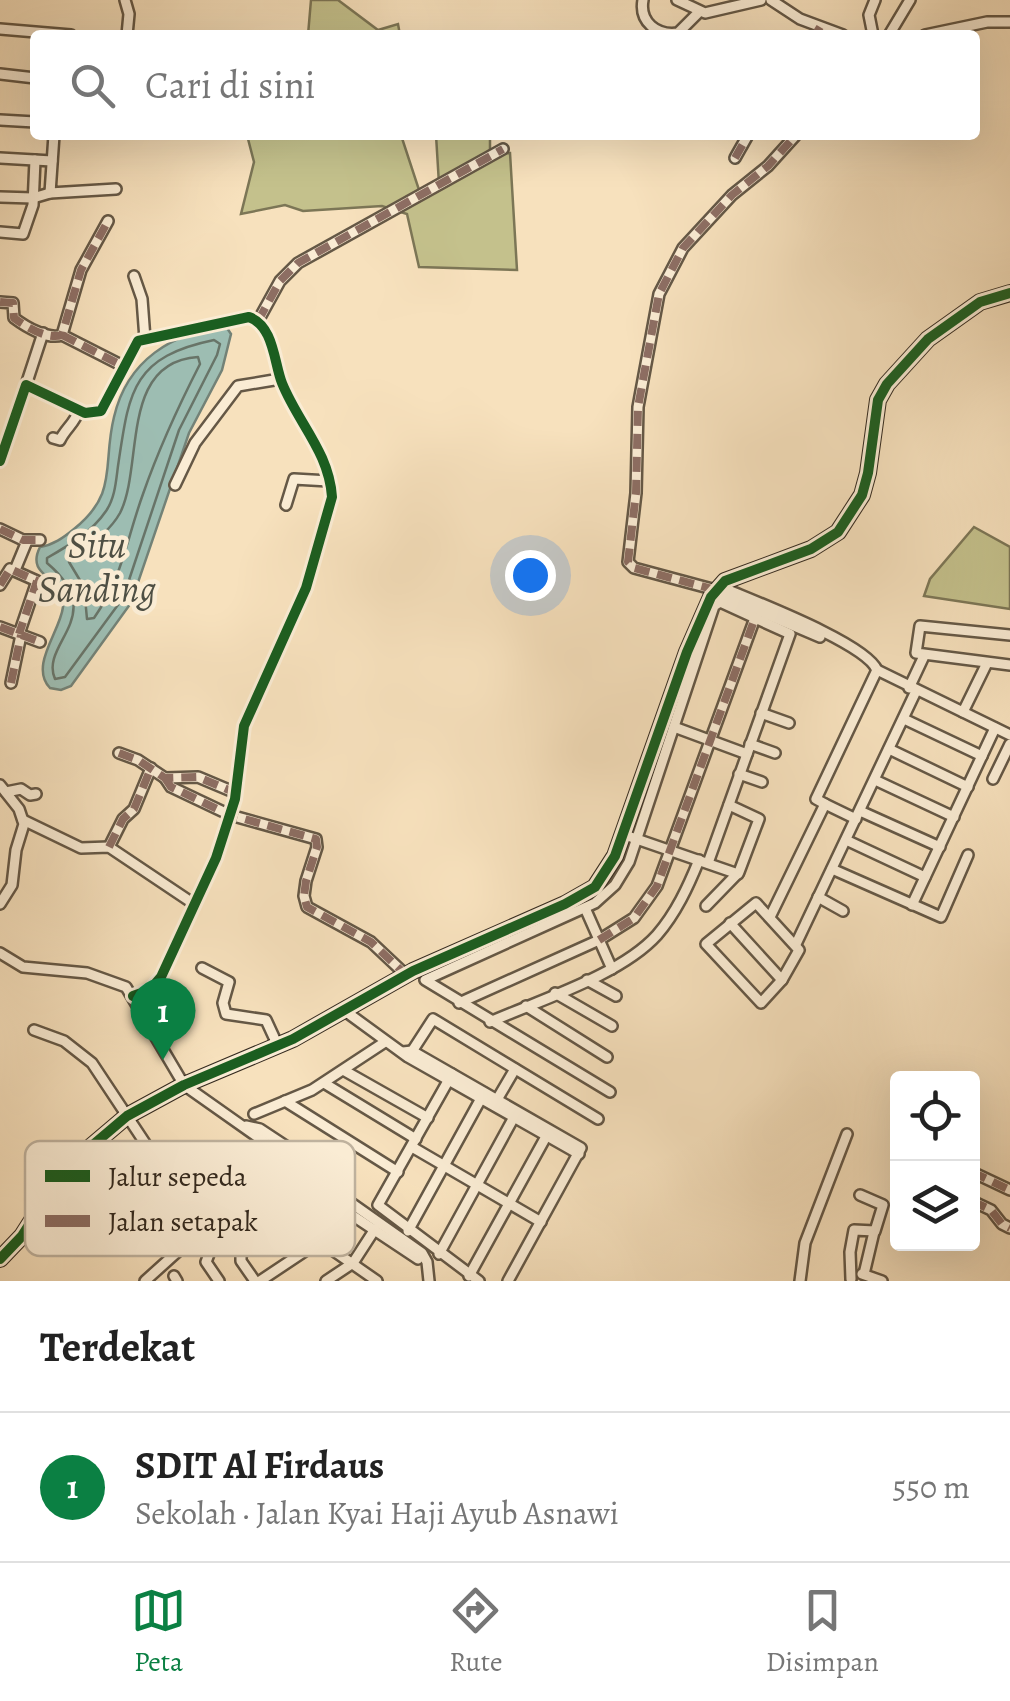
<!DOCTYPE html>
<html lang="id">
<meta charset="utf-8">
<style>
body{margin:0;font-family:Alegreya,serif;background:#f2f2f2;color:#222}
.controls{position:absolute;right:30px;bottom:30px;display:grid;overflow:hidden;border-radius:10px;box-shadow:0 10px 40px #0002}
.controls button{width:90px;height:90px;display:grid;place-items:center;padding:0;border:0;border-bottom:2px solid #e0e0e0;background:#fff;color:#222;font:50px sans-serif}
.you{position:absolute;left:530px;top:575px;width:35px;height:35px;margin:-25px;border:8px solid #fff;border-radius:50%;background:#1a73e8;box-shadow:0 0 0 15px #1a73e833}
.badge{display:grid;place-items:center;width:65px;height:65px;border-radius:50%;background:#0b8043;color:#fff;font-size:32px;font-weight:700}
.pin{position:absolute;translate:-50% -82px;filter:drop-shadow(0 2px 5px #0008)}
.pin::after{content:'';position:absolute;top:52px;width:35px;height:30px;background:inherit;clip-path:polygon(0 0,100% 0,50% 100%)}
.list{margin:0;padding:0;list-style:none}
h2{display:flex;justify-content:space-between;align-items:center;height:130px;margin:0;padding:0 40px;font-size:42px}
h2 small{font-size:32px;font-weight:400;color:#767676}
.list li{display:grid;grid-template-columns:65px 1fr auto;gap:30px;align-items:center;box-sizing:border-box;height:150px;padding:0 40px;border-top:2px solid #e0e0e0}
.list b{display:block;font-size:38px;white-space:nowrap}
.list p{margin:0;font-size:32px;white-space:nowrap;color:#767676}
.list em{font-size:32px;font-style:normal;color:#767676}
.icon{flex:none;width:55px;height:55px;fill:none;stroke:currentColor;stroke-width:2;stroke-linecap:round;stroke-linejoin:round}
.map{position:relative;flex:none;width:1010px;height:1281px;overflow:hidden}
.search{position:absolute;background:#fff;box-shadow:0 10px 40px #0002;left:30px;right:30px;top:30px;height:110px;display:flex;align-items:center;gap:25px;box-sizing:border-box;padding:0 35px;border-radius:10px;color:#767676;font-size:38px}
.sheet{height:280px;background:#fff}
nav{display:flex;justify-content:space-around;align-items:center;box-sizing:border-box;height:140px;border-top:2px solid #e0e0e0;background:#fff;font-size:28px;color:#767676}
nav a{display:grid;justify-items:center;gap:5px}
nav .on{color:#0b8043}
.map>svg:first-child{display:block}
</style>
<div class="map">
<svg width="1010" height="1281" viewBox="0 0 1010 1281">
<rect width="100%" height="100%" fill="#f7e1bd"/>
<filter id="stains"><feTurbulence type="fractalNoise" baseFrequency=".002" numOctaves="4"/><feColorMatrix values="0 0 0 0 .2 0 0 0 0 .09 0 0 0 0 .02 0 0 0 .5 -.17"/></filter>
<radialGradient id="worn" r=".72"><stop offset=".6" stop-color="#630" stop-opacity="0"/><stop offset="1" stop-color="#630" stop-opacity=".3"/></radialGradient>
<g fill="#c4c18c" stroke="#7c7656" stroke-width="2.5">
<polygon points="311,0 338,0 378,30 398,24 400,35 308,35"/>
<polygon points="247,135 401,135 419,190 439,184 436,135 490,135 490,154 510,153 517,270 419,267 407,214 382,206 303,211 285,205 241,214 254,162"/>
<polygon points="974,527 1010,547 1010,609 924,596 930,579"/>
</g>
<path fill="#9dbdb2" stroke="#738277" stroke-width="2.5" d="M227 328 231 334 222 370 189 433 131 603 71 686 61 690 50 688C29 666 60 632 63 607 67 575 24 579 40 547 53 545 63 538 74 529 119 493 102 465 114 417 127 361 172 331 227 328Z"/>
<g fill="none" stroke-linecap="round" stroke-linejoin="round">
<g stroke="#687468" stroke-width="2.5">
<path d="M214 340 220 344 217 355 179 430 123 598 65 677 55 679C39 643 110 616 47 563V558C68 546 92 532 106 511 115 498 116 481 118 466 129 393 131 357 214 340Z"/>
<path d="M198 357 200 364C178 407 159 448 143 494 126 541 123 576 94 618L87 619 84 587 69 562C86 548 109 533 120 513 144 466 119 362 198 357Z"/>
</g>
<defs>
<g id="street">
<polyline points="125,0 129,14 127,35"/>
<path d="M643 0C639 22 657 36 678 33L699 12"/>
<polyline points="677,0 705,13 761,0"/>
<polyline points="771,0 800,19 843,35"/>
<polyline points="0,29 71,35"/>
<polyline points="873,35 869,15 875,0"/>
<polyline points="889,35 910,0"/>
<polyline points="925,35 987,22 1010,22"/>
<polyline points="0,74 35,78"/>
<polyline points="0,120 35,122"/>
<polyline points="54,135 50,193 116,189"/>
<polyline points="0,158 52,161"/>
<polyline points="735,158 748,135"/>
<polyline points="0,197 33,198 50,193"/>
<polyline points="0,232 23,234 33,205 35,160"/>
<polyline points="134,276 142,299 145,339"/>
<path d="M0 302 13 303 14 318C26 327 48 340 62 335L81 270 108 221"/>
<polyline points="258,321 280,281 298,263 503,149"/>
<polyline points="62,335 123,366"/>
<polyline points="26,385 43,333"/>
<path d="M53 438 60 440C66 428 75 423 79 410"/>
<path d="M0 461 26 385 85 413 101 411 138 341 249 317C274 326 274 363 282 383 298 423 329 452 332 497L306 588 244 726 235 799 216 858 161 977 150 990 133 996"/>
<polyline points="175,485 195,443 238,386 280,379"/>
<polyline points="286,505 294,479 329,481"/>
<polyline points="0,529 23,540 40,540"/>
<polyline points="15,570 27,541"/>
<polyline points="0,585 10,569 37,581 19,634"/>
<path d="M719 586C751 600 866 643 877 670L816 799 825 804 770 917"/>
<polyline points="716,590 634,568 628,562 636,493 638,407 659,294 683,248 732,195 768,166 796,135"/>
<polyline points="714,592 820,637"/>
<polyline points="0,627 40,642"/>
<polyline points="1010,635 920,626 916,653 1010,665"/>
<polyline points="877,670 1010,735"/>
<polyline points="11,683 21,635"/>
<polyline points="909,688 924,656"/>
<polyline points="963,712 987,663"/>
<polyline points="761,713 789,723"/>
<polyline points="904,719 982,756"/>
<polyline points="674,727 747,754"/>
<polyline points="750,744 775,753"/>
<polyline points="889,749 968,787"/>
<polyline points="119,753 138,760 165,778 198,777 236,793"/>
<polyline points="739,774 762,782"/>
<polyline points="165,778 171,787 230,815 316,839 317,847 306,881 304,896 307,907 371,942 406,975"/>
<polyline points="993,779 1010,744"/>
<polyline points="875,780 954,817"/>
<polyline points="0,785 19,809 24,824 16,850 12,885 0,904"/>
<polyline points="6,792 21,789 30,795 36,794"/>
<polyline points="825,804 856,819"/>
<polyline points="860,811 940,847"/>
<polyline points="23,820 81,848 109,847 194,904"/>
<polyline points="622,834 738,874"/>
<polyline points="846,840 925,877"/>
<polyline points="109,847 123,819 134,809 151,768"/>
<polyline points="832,869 941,917 968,855"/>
<polyline points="818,897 843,911"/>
<polygon points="756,903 799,950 782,980 761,1003 706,944"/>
<polyline points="912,905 995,728"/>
<polyline points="706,906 739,872 759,819 729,805"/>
<polyline points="585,908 612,969"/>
<polyline points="730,923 782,980"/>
<polyline points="796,944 916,691"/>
<polyline points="0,953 23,967 87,973 126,987 184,1085 422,1253 427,1262 429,1281"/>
<polyline points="202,968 229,982 223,1003 226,1014 266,1020 278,1046"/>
<polyline points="587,980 616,996"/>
<polyline points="555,993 612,1026"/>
<polyline points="459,1003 599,940 634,918 657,886 755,618"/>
<polyline points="526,1006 607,1057"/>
<polyline points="345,1011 408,1057 579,1154"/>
<path d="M490 1022C540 1000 621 975 657 935 676 913 688 887 699 860"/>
<polyline points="34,1030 64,1041 92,1063 198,1223 196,1235 145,1281"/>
<polyline points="403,1052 412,1051 581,1148 508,1281"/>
<polyline points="409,1056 433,1019 598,1119"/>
<polyline points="345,1071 428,1118"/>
<polyline points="452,1074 378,1205 479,1281"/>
<polyline points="324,1083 416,1139"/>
<polyline points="610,1092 425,980 595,903 615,885 629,862 714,606 720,602 790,634 708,863"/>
<polyline points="285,1101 398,1172"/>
<polyline points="495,1103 515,1069"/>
<polyline points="254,1114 312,1090 385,1042"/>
<polyline points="246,1126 260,1129 319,1168 315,1176"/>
<polyline points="412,1147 541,1222"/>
<polyline points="278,1166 418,1259"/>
<polyline points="972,1172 1010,1190"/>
<polyline points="152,1198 171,1184"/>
<polyline points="972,1201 991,1210 1002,1224 1010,1228"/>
<polyline points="408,1231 484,1093"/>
<polyline points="439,1254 514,1117"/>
<polyline points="862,1274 882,1281"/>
<polyline points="864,1274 874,1232"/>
<polyline points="174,1276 177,1281"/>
<polyline points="469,1276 548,1133"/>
<polyline points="851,1279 850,1252 854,1230 875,1231 883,1205 860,1195"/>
<polyline points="219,1281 206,1262 219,1228 259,1204 288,1219 377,1281"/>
<polyline points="255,1281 241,1261 241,1254 288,1219"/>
<polyline points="260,1281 320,1241"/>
<polyline points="326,1281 353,1263 375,1229"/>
<polyline points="800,1281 805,1243 847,1134"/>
</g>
<polyline id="secondary" points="0,1259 22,1236 54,1186 81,1155 127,1116 184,1085 293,1039 413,971 565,904 595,887 615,856 687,652 711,597 725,581 811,549 838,532 862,495 868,473 878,400 887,384 928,339 980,302 1010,293"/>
</defs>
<use href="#street" stroke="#655846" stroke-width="14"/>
<use href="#secondary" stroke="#342a1f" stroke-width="18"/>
<use href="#street" stroke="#faecd4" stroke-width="9"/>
<use href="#secondary" stroke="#faecd4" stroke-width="12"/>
<g stroke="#8d6e63" stroke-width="8" stroke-dasharray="15 8" stroke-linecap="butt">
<polyline points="815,35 820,27"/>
<polyline points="735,158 748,135"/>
<path d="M0 302 13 303 14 318C26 327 48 340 62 335L81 270 108 221"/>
<polyline points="258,321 280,281 298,263 503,149"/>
<polyline points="62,335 123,366"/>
<polyline points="0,529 23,540 40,540"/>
<polyline points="0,585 10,569 37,581 19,634"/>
<polyline points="716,590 634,568 628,562 636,493 638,407 659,294 683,248 732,195 768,166 796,135"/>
<polyline points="0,627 40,642"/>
<polyline points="11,683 21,635"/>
<polyline points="119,753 138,760 165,778 198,777 236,793"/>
<polyline points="165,778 171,787 230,815 316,839 317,847 306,881 304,896 307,907 371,942 406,975"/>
<polyline points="109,847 123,819 134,809 151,768"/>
<polyline points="599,940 634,918 657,886 755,618"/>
<polyline points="972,1172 1010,1190"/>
<polyline points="972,1201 991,1210 1002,1224 1010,1228"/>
</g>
<defs>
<g id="cycleway">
<path d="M0 461 26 385 85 413 101 411 138 341 249 317C274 326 274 363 282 383 298 423 329 452 332 497L306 588 244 726 235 799 216 858 161 977 150 990 133 996"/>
<polyline points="0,1259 22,1236 54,1186 81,1155 127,1116 184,1085 293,1039 413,971 565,904 595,887 615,856 687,652 711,597 725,581 811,549 838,532 862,495 868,473 878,400 887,384 928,339 980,302 1010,293"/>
</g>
</defs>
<use href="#cycleway" stroke="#faecd4" stroke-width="16"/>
<use href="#cycleway" stroke="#1b5e20" stroke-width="10"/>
</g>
<g text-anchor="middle" stroke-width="9" stroke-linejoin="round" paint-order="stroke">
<g font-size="38" font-style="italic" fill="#4e4f44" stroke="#faecd4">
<text x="97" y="558">Situ<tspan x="97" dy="44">Sanding</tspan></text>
</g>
</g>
<rect x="25" y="1141" width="330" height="115" rx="15" fill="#faecd4" stroke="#bfb29e" stroke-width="2.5"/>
<rect x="45" y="1170" width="45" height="12" fill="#1b5e20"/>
<rect x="45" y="1215" width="45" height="12" fill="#8d6e63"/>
<g font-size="28" fill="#342a1f">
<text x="108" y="1186">Jalur sepeda</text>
<text x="108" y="1231">Jalan setapak</text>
</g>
<rect width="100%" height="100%" filter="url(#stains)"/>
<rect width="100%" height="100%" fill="url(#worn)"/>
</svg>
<div class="controls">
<button><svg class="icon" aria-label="locate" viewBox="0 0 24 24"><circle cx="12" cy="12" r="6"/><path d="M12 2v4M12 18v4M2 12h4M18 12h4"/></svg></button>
<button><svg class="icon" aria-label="layers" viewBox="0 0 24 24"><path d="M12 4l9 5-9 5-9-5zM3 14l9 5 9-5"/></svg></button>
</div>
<div class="you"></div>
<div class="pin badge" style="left:163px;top:1060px">1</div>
<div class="search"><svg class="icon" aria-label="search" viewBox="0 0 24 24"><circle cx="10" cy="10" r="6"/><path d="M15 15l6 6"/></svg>Cari di sini</div>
</div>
<section class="sheet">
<h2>Terdekat<small></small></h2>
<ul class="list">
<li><span class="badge">1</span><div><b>SDIT Al Firdaus</b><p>Sekolah · Jalan Kyai Haji Ayub Asnawi</p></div><em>550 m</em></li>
</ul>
</section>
<nav>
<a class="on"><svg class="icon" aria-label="map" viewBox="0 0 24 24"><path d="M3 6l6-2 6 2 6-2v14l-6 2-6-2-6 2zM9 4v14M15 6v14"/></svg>Peta</a>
<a><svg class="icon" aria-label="directions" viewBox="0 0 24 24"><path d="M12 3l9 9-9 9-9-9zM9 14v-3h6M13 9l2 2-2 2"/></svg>Rute</a>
<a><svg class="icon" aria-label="saved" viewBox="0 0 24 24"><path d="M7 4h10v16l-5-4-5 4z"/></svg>Disimpan</a>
</nav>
